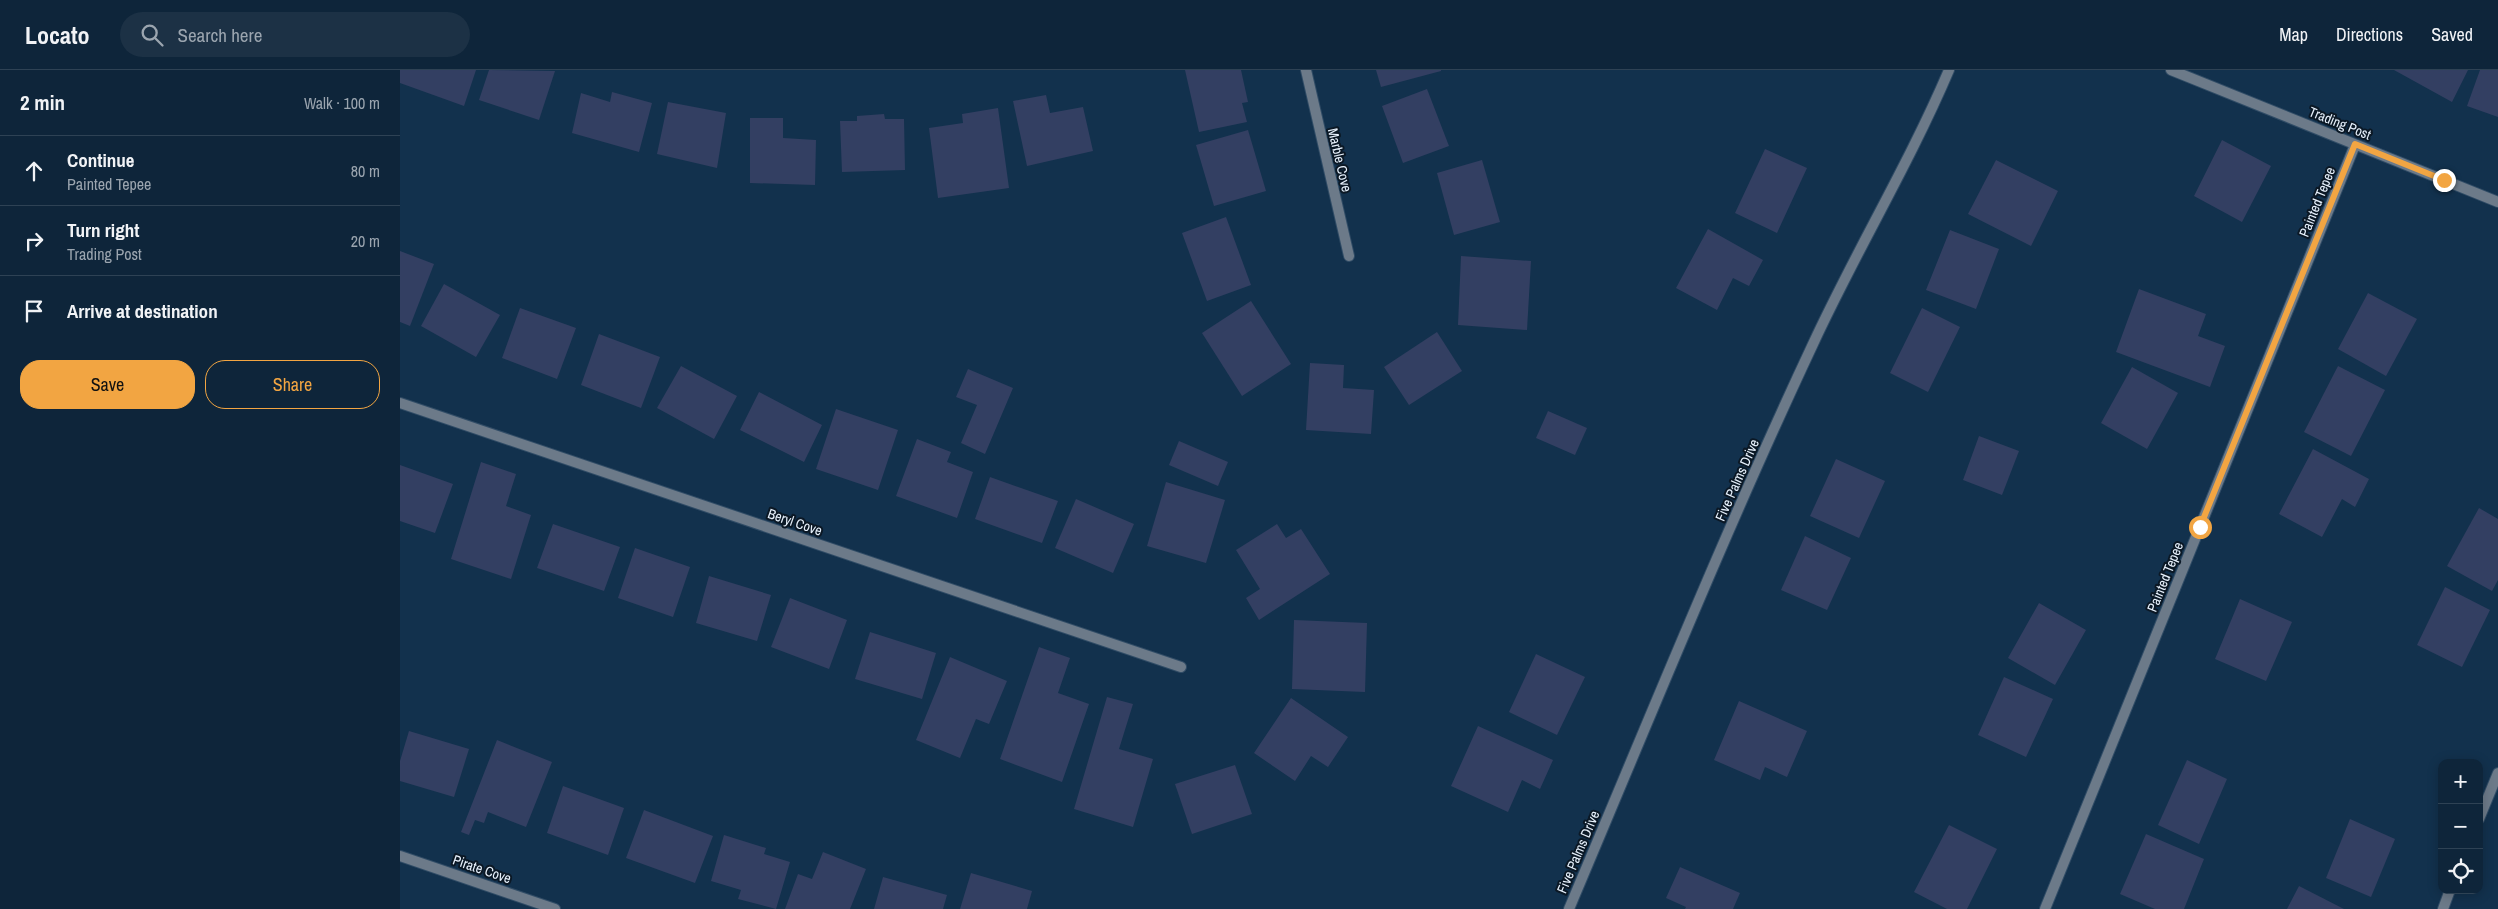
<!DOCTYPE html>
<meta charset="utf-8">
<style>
body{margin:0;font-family:"Archivo Narrow",sans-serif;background:#1c3145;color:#f1f3f6}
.controls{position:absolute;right:15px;bottom:15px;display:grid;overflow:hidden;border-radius:10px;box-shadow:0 2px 12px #0003}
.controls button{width:45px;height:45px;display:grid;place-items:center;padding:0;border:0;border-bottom:1px solid #2e4254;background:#0e253a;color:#f1f3f6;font:25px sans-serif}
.stop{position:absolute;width:15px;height:15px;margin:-11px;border:4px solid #f2a542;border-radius:50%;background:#fff}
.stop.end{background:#f2a542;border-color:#fff;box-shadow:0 1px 5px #0008}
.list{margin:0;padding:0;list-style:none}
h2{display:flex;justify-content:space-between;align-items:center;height:65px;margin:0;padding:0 20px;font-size:21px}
h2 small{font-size:16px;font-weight:400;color:#9ba5af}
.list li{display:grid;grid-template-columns:32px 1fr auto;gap:15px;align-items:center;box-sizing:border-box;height:70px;padding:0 20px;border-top:1px solid #2e4254}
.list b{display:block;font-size:19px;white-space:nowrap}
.list p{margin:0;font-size:16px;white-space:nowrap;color:#9ba5af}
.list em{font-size:16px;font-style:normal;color:#9ba5af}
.actions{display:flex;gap:10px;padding:15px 20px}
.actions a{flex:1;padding:11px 0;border:1px solid #f2a542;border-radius:20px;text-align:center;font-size:18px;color:#f2a542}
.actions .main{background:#f2a542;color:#111}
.icon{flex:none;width:28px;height:28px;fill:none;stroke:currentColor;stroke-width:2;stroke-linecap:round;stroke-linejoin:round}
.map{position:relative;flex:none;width:2098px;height:839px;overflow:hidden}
header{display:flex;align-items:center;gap:30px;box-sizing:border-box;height:70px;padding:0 25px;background:#0e253a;border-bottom:1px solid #2e4254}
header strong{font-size:24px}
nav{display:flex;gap:28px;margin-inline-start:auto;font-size:18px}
.search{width:350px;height:45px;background:#1c3145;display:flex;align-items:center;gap:12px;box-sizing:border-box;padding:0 18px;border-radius:28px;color:#9ba5af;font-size:19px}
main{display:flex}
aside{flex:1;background:#0e253a}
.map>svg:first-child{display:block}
</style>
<header>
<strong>Locato</strong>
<div class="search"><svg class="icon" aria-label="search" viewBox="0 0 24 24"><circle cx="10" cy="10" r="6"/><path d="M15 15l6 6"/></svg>Search here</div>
<nav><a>Map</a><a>Directions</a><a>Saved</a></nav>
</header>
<main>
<aside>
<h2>2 min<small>Walk · 100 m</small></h2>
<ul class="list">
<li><svg class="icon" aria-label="ahead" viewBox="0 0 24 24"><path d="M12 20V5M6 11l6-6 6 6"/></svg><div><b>Continue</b><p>Painted Tepee</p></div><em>80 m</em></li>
<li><svg class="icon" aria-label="right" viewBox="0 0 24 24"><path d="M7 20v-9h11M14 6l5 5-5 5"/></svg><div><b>Turn right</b><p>Trading Post</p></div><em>20 m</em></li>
<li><svg class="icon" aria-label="arrive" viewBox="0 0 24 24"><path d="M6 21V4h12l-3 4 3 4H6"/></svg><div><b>Arrive at destination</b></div></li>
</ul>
<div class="actions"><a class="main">Save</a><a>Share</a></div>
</aside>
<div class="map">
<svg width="2098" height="839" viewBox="0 0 2098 839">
<rect width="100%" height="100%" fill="#12314d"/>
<g fill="#333f62">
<polygon points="0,0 76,0 64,36 0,13"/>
<polygon points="89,0 155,1 139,50 79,30"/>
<polygon points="785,0 841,0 848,32 842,33 847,52 799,62"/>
<polygon points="976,0 1041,0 1041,1 981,17"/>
<polygon points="1994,0 2068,0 2052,32"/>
<polygon points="2080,0 2098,0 2098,47 2067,36"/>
<polygon points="1027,19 1049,76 1003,93 982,36"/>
<polygon points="212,22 252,33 239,82 172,63 181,23 210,32"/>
<polygon points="646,25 650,43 683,37 693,81 627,96 613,31"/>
<polygon points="268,32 326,43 317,98 257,84"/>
<polygon points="598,38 609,118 538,128 529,58 563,53 562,44"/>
<polygon points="484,44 485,49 504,49 505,100 442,102 440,51 457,51 457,46"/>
<polygon points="350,48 383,48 383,68 416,70 415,115 350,113"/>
<polygon points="848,60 866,121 814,136 796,75"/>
<polygon points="1822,70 1871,96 1842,152 1794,126"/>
<polygon points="1365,79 1407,98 1377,163 1335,143"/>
<polygon points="1082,90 1100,152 1054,165 1037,103"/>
<polygon points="1596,90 1658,121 1631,176 1568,144"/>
<polygon points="826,147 851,215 807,231 782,163"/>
<polygon points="1308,159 1363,190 1349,216 1333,208 1317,240 1276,218"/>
<polygon points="1550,160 1599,179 1576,239 1526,220"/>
<polygon points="0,181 34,194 10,256 0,252"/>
<polygon points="1061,186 1131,191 1127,260 1058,255"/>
<polygon points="44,214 100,245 76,287 21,256"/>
<polygon points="1739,219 1806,244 1798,266 1825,276 1810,317 1716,282"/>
<polygon points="1968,223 2017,249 1986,306 1938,279"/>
<polygon points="851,231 891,294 842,326 802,263"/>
<polygon points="120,238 176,258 157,309 102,288"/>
<polygon points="1522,238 1560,257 1528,322 1490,303"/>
<polygon points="1037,262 1062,301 1009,335 984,297"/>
<polygon points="199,264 260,287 241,338 181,315"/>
<polygon points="910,293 944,295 943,318 974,320 971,364 906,360"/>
<polygon points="281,296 337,326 314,369 257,338"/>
<polygon points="1938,296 1985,320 1951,386 1904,362"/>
<polygon points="1732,297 1778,323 1747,379 1701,353"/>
<polygon points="568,299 613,318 585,384 561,373 577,335 556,327"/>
<polygon points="359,322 422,355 404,392 340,360"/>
<polygon points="436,339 498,360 478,420 416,399"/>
<polygon points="1148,341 1187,358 1175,385 1136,368"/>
<polygon points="1579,366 1619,381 1602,425 1563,410"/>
<polygon points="517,369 551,382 547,392 573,402 557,448 496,426"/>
<polygon points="779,371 828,392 818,416 769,395"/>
<polygon points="1913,379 1969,409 1955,437 1942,429 1922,467 1879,444"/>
<polygon points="1436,389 1485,411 1459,468 1410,446"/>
<polygon points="81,392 116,404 106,436 131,445 111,509 51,489"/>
<polygon points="0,395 53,414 35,463 0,451"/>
<polygon points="590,407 658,431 642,473 575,449"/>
<polygon points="766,412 825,430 806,493 747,476"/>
<polygon points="676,429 734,454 713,503 655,478"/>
<polygon points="2079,438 2098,449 2098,510 2092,521 2047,496"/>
<polygon points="153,454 220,477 204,521 137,498"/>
<polygon points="877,454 886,468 901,459 930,504 859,550 846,528 860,519 836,480"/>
<polygon points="1405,466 1451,488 1427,540 1381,520"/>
<polygon points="235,478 290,497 273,547 218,528"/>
<polygon points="309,506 371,525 357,571 296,553"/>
<polygon points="2045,517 2090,540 2062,597 2017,575"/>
<polygon points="390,528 447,550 429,599 371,577"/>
<polygon points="1840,529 1892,552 1866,611 1815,589"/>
<polygon points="1639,533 1686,560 1655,615 1608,588"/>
<polygon points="894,550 967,553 965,622 892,619"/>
<polygon points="470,562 536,583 522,629 455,609"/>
<polygon points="639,577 670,588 658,623 689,634 662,712 600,689"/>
<polygon points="1136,584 1185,607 1157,665 1109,642"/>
<polygon points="550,587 607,611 589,654 576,649 560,688 516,670"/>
<polygon points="1604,607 1653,629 1626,687 1578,665"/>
<polygon points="707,627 733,634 719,679 753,689 733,757 674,739"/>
<polygon points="891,628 948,667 928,697 911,686 895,711 854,683"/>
<polygon points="1339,631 1407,661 1387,707 1365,697 1360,710 1314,690"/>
<polygon points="1078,656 1153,690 1140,719 1122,710 1108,742 1051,716"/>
<polygon points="9,661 69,679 54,727 0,711 0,691"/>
<polygon points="97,670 152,692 126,757 88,742 84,753 75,750 69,765 61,762"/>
<polygon points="1787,690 1827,709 1799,774 1758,755"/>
<polygon points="835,695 852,744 792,764 775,714"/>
<polygon points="163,716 224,738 208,785 147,763"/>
<polygon points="244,740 313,766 295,813 226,788"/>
<polygon points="1950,749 1995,769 1971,827 1926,808"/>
<polygon points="1549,755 1597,779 1567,839 1547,839 1514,822"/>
<polygon points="1746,764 1804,789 1784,839 1755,839 1720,824"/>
<polygon points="324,765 366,778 364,784 390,792 376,839 338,829 341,820 311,811"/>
<polygon points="423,782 466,799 450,839 385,839 398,804 412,809"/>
<polygon points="1280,797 1340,823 1333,839 1285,839 1286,837 1266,828"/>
<polygon points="571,803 632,821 627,839 560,839"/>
<polygon points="483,807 547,825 543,839 474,839"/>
<polygon points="1899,816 1944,839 1887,839"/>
</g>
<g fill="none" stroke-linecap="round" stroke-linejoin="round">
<defs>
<g id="minor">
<polyline points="906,0 949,186"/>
<polyline points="1771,0 2098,132"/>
<polyline points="0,333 781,597"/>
<polyline points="2079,749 2098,703"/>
<polyline points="0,786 155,839"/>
<path d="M1169 839C1249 650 1326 459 1413 274 1456 181 1509 94 1549 0"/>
<polyline points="1645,839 1955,75"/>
<polyline points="2043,839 2050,820"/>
</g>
</defs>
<use href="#minor" stroke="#304c66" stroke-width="12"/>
<use href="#minor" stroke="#6c7a89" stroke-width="10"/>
</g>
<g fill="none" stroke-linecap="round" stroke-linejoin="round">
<polyline stroke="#f2a542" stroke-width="6" points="1800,457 1955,74 2044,110"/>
</g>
<g text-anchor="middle" stroke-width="4" stroke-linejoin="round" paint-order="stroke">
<g font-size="14" fill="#e8f2fd" stroke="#0b1825">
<text transform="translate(1940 53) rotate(22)" y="5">Trading Post</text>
<text transform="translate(940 90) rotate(77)" y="5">Marble Cove</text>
<text transform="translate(1917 132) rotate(-68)" y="5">Painted Tepee</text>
<text transform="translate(1337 410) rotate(-66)" y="5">Five Palms Drive</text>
<text transform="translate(395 452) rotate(19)" y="5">Beryl Cove</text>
<text transform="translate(1765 507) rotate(-68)" y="5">Painted Tepee</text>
<text transform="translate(1178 782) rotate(-67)" y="5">Five Palms Drive</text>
<text transform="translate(82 799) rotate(19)" y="5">Pirate Cove</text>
</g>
</g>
</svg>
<div class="controls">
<button>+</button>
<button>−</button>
<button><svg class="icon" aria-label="locate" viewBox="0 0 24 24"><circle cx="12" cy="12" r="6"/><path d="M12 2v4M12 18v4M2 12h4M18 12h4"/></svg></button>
</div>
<div class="stop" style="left:1800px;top:457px"></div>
<div class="stop end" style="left:2044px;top:110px"></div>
</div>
</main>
